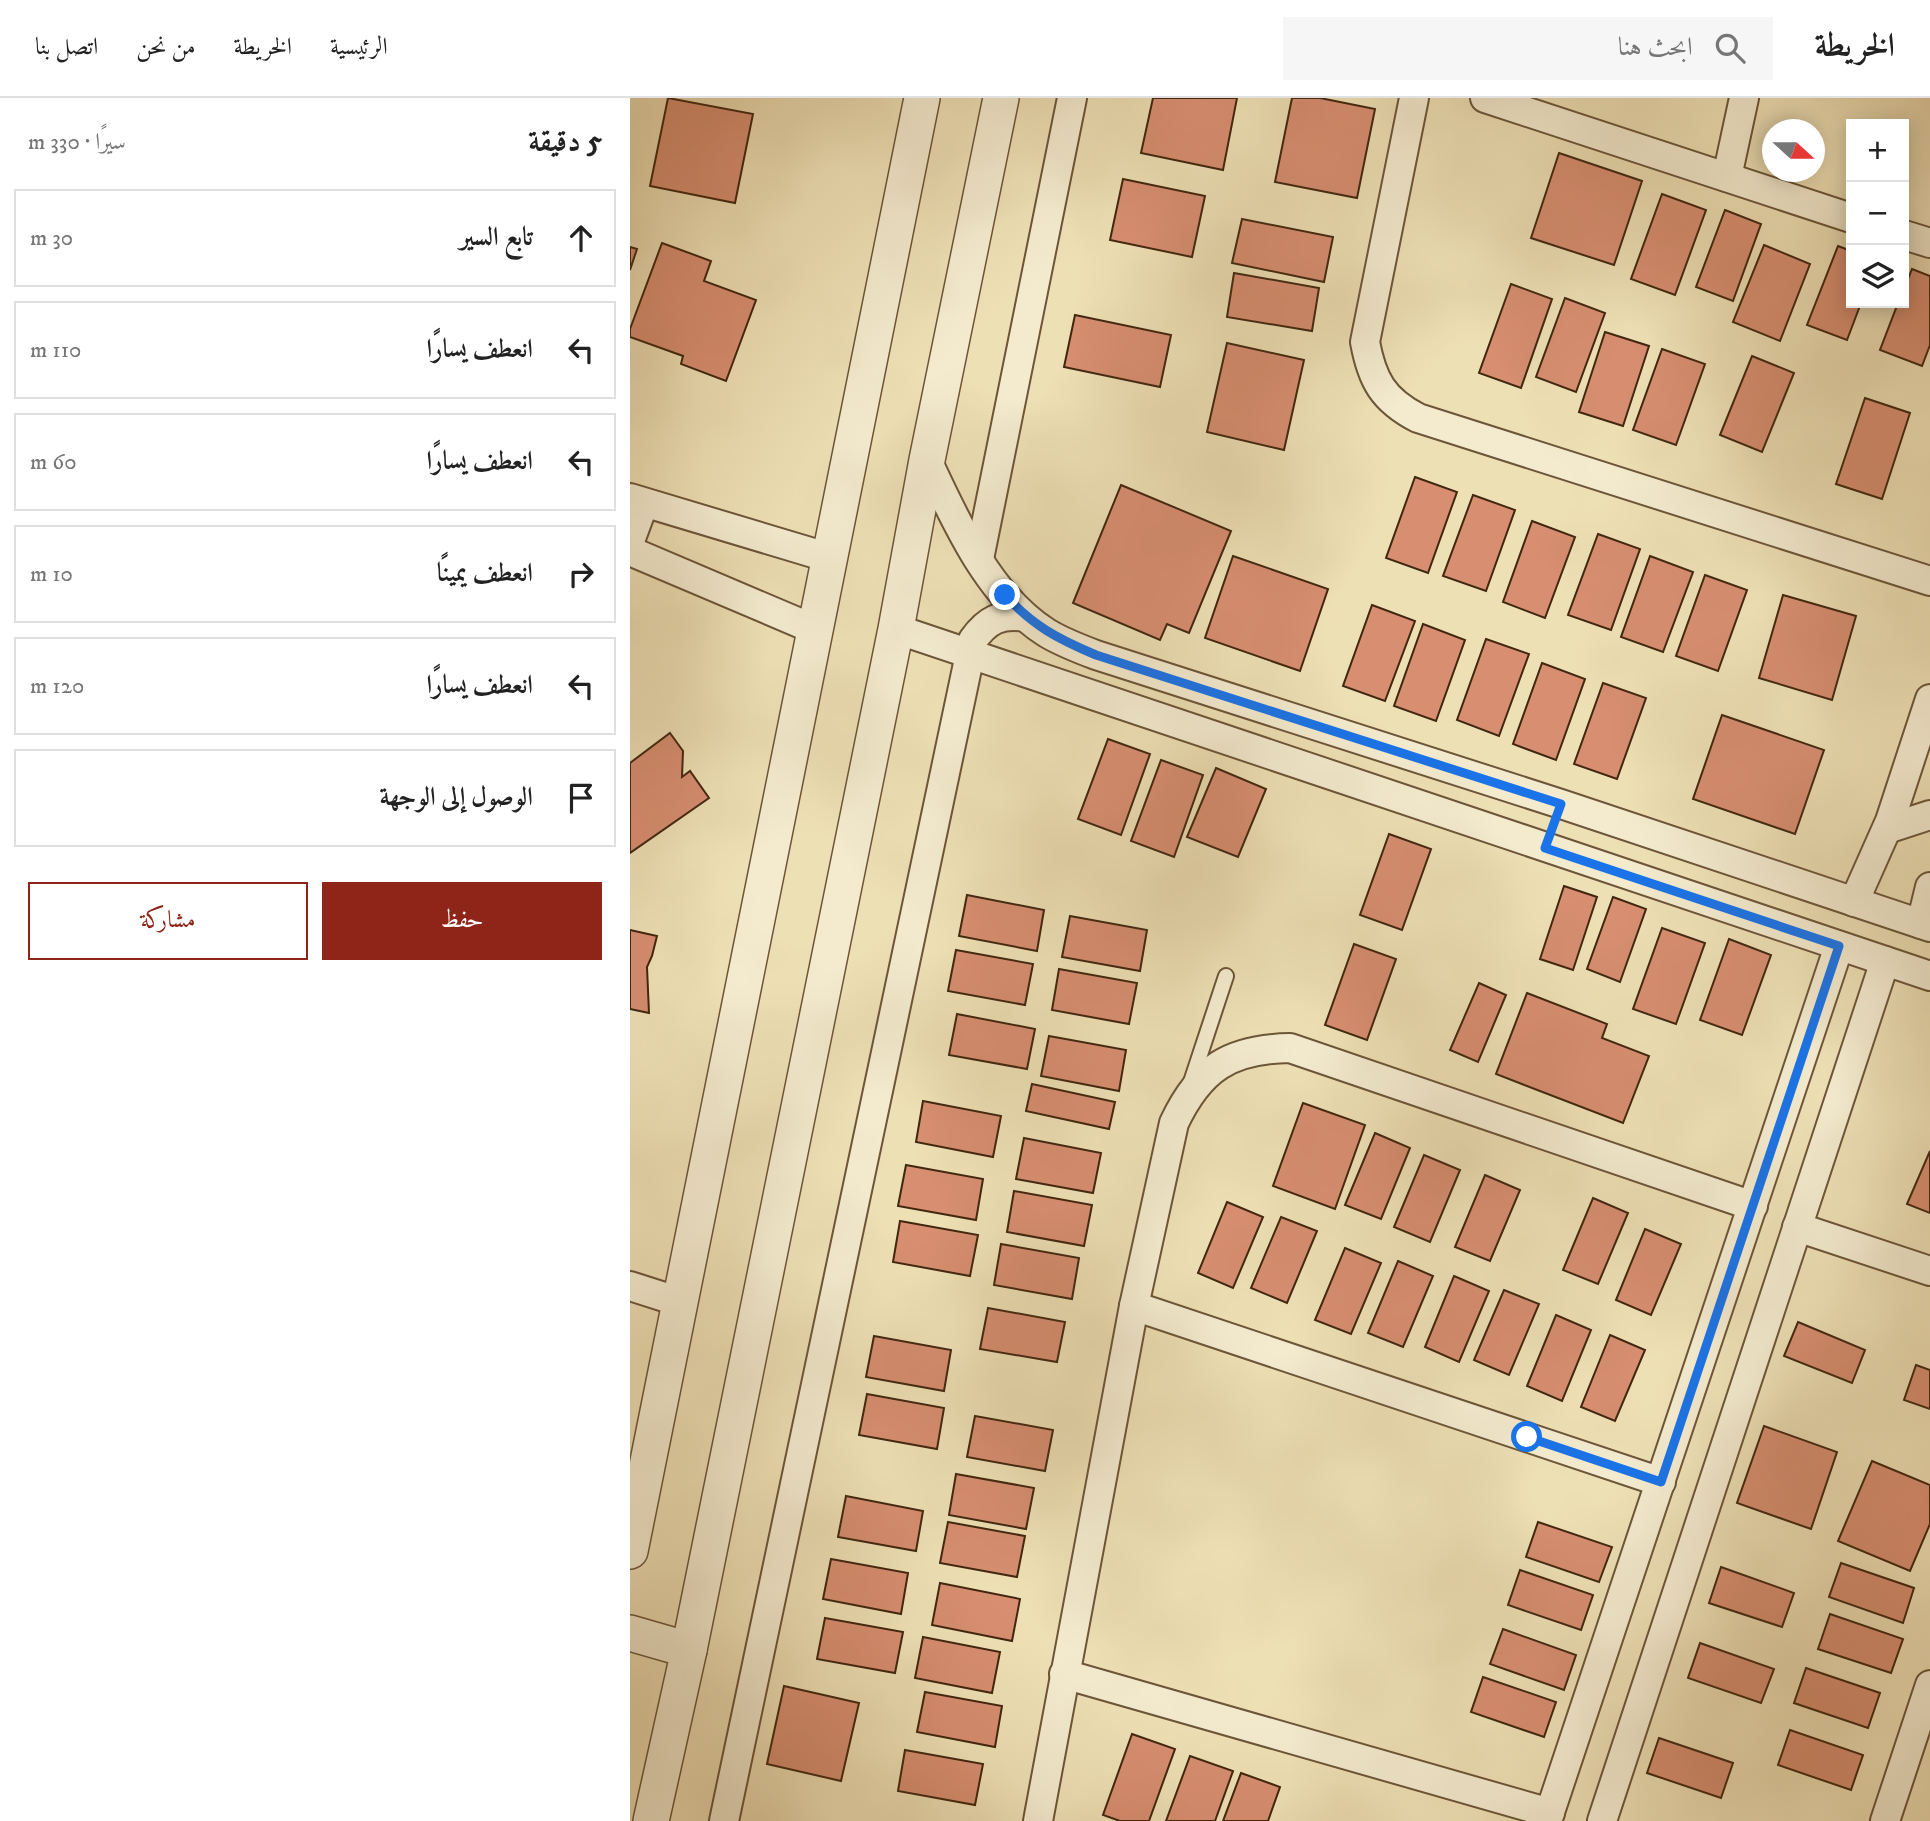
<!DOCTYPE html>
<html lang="ar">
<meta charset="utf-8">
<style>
body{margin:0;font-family:"IM FELL DW Pica",Amiri,serif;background:#f6f6f6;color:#222;direction:rtl}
.controls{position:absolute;right:21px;top:21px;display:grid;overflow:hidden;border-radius:0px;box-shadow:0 4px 18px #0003}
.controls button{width:63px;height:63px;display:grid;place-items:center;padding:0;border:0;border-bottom:2px solid #e0e0e0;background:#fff;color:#222;font:35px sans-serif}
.compass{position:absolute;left:1132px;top:21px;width:63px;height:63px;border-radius:50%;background:#fff;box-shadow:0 4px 18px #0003;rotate:111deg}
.stop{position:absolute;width:21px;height:21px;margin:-16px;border:5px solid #1a73e8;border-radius:50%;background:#fff}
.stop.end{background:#1a73e8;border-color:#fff;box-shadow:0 2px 7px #0008}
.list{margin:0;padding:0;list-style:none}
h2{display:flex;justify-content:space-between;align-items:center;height:91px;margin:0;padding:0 28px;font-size:30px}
h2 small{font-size:23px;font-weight:400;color:#767676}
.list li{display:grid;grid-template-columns:46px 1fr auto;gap:21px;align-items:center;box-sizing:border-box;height:98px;margin:0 14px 14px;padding:0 14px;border:2px solid #e0e0e0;border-radius:0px}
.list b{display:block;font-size:26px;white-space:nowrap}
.list em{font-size:23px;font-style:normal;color:#767676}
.actions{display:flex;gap:14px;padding:21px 28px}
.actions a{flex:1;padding:16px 0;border:2px solid #8f2418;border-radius:0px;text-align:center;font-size:24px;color:#8f2418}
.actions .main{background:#8f2418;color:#fff}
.icon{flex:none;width:38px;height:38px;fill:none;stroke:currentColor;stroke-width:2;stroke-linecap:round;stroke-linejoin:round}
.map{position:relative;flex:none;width:1300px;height:1723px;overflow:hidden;direction:ltr}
header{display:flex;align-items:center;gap:42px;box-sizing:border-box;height:98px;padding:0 35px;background:#fff;border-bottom:2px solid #e0e0e0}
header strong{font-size:33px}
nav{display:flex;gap:38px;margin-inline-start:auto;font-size:24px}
.search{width:490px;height:63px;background:#f6f6f6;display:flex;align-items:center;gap:18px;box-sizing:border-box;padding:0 24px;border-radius:0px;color:#767676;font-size:26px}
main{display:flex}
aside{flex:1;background:#fff}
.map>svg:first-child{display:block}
</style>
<header>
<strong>الخريطة</strong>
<div class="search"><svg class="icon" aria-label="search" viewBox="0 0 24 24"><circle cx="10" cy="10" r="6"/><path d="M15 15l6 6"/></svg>ابحث هنا</div>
<nav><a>الرئيسية</a><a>الخريطة</a><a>من نحن</a><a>اتصل بنا</a></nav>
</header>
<main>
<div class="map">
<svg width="1300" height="1723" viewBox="0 0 1300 1723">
<rect width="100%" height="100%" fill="#eee0b5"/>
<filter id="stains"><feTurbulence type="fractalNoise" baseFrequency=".00286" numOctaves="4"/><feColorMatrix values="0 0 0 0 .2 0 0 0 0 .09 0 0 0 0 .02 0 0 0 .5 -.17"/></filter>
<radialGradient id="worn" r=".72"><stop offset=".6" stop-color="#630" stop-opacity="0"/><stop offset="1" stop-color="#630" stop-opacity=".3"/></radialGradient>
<g fill="#d78e71" stroke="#41270e" stroke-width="2">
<polygon points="38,0 123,16 105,105 20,88"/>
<polygon points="523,0 607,0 593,72 511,55"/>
<polygon points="662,0 690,0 745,11 727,100 645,84"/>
<polygon points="929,55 1012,83 984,167 901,140"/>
<polygon points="493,81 575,98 562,159 480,142"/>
<polygon points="1032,96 1076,112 1045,197 1001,181"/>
<polygon points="1095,112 1131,126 1103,203 1066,189"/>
<polygon points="612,121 703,139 694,184 602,165"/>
<polygon points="32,145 81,163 74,183 126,202 96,283 51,266 53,258 0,239 0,231"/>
<polygon points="1134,147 1180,166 1150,243 1103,224"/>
<polygon points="1208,148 1221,153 1221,205 1231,205 1217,242 1177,227"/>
<polygon points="0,149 7,151 0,172"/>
<polygon points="1282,171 1300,178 1300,247 1292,268 1250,252 1268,205 1274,205 1274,191"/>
<polygon points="604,175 689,190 682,233 597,219"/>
<polygon points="881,186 922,201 891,290 849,275"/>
<polygon points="935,200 975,215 946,294 906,279"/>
<polygon points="445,217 541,237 530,289 434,269"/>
<polygon points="975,234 1019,248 993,328 949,314"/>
<polygon points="597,245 674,262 654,352 577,334"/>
<polygon points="1032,251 1075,266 1046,347 1003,332"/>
<polygon points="1122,258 1164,275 1132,354 1090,337"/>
<polygon points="1235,300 1280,315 1252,401 1206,386"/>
<polygon points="785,379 827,394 798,475 756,460"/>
<polygon points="491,387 601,433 559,535 537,526 530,542 443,505"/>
<polygon points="843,397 885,412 856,493 813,478"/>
<polygon points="902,423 945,439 915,520 873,504"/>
<polygon points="968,436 1010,451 981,532 938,517"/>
<polygon points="603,458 698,491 670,573 575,540"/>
<polygon points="1020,458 1063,474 1033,554 991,539"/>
<polygon points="1075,477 1117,492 1088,573 1046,558"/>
<polygon points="1153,497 1226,518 1202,602 1129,580"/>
<polygon points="742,507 785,523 755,603 713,588"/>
<polygon points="793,526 835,542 806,623 764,608"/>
<polygon points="856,541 899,556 869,638 827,622"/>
<polygon points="912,565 955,581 926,662 883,646"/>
<polygon points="973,585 1016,600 987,681 944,666"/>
<polygon points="1092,617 1194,652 1165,736 1063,701"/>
<polygon points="40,635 53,653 52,679 60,673 79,700 0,755 0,665"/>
<polygon points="478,641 520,656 491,737 448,721"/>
<polygon points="531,662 573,677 544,759 501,743"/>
<polygon points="586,670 636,691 608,759 557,739"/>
<polygon points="759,736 801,751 772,832 730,817"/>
<polygon points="934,788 967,799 943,872 910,861"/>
<polygon points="337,797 414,812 407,853 329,838"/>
<polygon points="983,799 1016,811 990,884 957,871"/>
<polygon points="440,818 517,832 510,873 432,859"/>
<polygon points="1032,830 1075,845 1046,926 1003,911"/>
<polygon points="0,832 27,838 22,858 17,869 19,915 0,911"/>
<polygon points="1099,841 1141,857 1112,937 1070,922"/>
<polygon points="724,846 766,861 737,942 695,927"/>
<polygon points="326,852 403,866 395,907 318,893"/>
<polygon points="429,871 507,885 499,926 422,912"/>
<polygon points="849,885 876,897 848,964 820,952"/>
<polygon points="897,895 977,926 972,940 1019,958 993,1025 866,976"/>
<polygon points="327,916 405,931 397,971 319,957"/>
<polygon points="419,938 496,952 489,993 411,978"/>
<polygon points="402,986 485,1004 479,1031 396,1013"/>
<polygon points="293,1003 371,1018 363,1059 286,1044"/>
<polygon points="673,1005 735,1027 705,1111 643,1088"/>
<polygon points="745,1035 780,1050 751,1121 715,1107"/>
<polygon points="394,1040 471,1055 463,1095 386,1081"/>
<polygon points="1300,1053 1300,1115 1277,1106"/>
<polygon points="794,1057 830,1072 800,1144 764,1129"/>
<polygon points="276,1067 353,1081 346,1122 268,1108"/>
<polygon points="855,1077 890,1092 860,1163 825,1149"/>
<polygon points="384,1093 462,1107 454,1148 377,1134"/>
<polygon points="963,1100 998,1115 968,1186 933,1172"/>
<polygon points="597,1104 633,1119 603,1190 568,1175"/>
<polygon points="651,1119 687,1133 657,1205 621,1190"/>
<polygon points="270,1123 348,1137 340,1178 263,1164"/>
<polygon points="1015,1131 1051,1146 1021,1217 986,1202"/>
<polygon points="371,1146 449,1160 442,1201 364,1187"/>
<polygon points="715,1150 751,1165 721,1236 685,1222"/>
<polygon points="768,1163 803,1178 773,1249 738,1235"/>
<polygon points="824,1178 859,1193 829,1264 795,1249"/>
<polygon points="874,1192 909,1206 879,1277 844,1262"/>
<polygon points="358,1210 435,1224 427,1264 350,1251"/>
<polygon points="926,1217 961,1232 932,1303 897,1288"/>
<polygon points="1168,1224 1235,1252 1222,1285 1154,1258"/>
<polygon points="980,1237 1015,1252 985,1323 951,1309"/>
<polygon points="244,1238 321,1252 314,1293 236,1279"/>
<polygon points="1286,1267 1300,1272 1300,1311 1274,1302"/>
<polygon points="237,1296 314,1310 307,1351 229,1337"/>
<polygon points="345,1318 423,1332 415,1373 337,1359"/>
<polygon points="1134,1328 1207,1354 1181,1431 1107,1405"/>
<polygon points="1242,1363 1300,1387 1300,1426 1280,1473 1208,1443"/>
<polygon points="326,1376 404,1390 396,1431 319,1417"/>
<polygon points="216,1398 293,1413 286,1453 208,1439"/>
<polygon points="318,1424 395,1438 387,1479 310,1465"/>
<polygon points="908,1424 982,1449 969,1484 896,1459"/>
<polygon points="201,1461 278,1475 271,1516 193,1501"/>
<polygon points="1211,1465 1284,1490 1273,1525 1199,1499"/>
<polygon points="1091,1469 1164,1495 1152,1529 1079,1505"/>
<polygon points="890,1472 963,1497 951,1532 878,1507"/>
<polygon points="310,1485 390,1501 382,1543 302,1527"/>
<polygon points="1200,1516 1273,1541 1261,1575 1188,1551"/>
<polygon points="195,1520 273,1534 265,1575 187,1561"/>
<polygon points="873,1531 946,1557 934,1592 860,1566"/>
<polygon points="293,1539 370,1554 362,1595 285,1580"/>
<polygon points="1070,1545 1144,1571 1131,1605 1058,1580"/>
<polygon points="1176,1570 1250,1595 1238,1630 1164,1605"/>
<polygon points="853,1579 926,1604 914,1639 841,1614"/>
<polygon points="154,1588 229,1605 211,1683 137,1666"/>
<polygon points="295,1594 372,1608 365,1649 287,1634"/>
<polygon points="1160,1632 1233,1657 1221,1692 1148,1667"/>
<polygon points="502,1636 545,1651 519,1723 490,1723 473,1717"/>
<polygon points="1029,1640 1103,1665 1091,1700 1017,1675"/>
<polygon points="275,1652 353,1666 345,1707 268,1693"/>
<polygon points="560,1658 603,1673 585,1723 536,1723"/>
<polygon points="611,1675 650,1689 638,1723 593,1723"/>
</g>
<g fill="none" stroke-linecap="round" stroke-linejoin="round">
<defs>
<polyline id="service" points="561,984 596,878"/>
<g id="minor">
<path d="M784 0 735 244C742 282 753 302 788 320L1300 483"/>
<polyline points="855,0 1221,120"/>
<polyline points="1097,79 1114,0"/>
<polyline points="1274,137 1300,145"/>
<path d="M297 362C325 422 359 499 417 535 432 544 450 551 466 557L931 706 1300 829"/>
<polyline points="0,400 200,460"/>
<polyline points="0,443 14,405"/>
<polyline points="0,453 186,532"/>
<polyline points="349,461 442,0"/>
<polyline points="266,531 1300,878"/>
<polyline points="1257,731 1300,717"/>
<polyline points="1224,804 1260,723 1300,601"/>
<polyline points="1291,826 1300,789"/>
<polyline points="1167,1129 1300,1173"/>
<polyline points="0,1188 50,1204"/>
<polyline points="504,1208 1031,1384"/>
<polyline points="434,1576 920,1715"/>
<path d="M94 1723 343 542C357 522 371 515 395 519"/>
<path d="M408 1723 504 1208 544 1025C570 970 600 951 660 950L1123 1108"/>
<polyline points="917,1723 1209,848"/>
<polyline points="972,1723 1255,863"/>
<polyline points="1255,1723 1300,1587"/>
</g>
<g id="tertiary">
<polyline points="0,1453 292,0"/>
<polyline points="0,1535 59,1552"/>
<polyline points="21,1723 59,1552 266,531 297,362 371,0"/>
</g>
</defs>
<use href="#service" stroke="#6c5538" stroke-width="18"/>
<use href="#minor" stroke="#6c5538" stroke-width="32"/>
<use href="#tertiary" stroke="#6c5538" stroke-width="38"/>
<use href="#service" stroke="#f4ebcf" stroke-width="14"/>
<use href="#minor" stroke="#f4ebcf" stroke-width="28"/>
<use href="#tertiary" stroke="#f4ebcf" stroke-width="35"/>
</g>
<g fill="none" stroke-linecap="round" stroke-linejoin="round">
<path stroke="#1a73e8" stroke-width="9" d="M375 497C403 528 428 541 466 557L931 706 915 750 1209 848 1031 1384 897 1339"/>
</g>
<rect width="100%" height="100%" filter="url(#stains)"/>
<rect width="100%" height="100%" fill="url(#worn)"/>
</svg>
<div class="controls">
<button>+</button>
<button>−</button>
<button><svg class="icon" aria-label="layers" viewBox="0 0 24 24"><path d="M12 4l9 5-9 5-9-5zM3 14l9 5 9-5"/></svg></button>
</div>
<svg class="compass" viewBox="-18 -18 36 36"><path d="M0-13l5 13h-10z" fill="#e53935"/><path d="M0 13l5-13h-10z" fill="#767676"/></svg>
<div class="stop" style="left:897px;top:1339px"></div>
<div class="stop end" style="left:375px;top:497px"></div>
</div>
<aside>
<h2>5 دقيقة<small>سيرًا · 330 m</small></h2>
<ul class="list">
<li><svg class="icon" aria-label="ahead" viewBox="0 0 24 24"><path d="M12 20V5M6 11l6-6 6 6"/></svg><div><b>تابع السير</b></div><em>30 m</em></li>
<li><svg class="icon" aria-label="left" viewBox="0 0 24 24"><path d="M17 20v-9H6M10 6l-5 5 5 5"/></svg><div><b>انعطف يسارًا</b></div><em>110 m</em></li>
<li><svg class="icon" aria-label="left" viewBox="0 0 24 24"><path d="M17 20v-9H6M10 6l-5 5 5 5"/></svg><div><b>انعطف يسارًا</b></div><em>60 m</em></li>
<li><svg class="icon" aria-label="right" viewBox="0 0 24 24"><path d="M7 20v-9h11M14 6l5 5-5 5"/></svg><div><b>انعطف يمينًا</b></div><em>10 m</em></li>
<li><svg class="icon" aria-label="left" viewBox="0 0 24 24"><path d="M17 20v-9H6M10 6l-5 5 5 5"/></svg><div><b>انعطف يسارًا</b></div><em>120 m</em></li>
<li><svg class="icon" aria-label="arrive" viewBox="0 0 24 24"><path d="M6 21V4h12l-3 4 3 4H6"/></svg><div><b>الوصول إلى الوجهة</b></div></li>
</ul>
<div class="actions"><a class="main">حفظ</a><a>مشاركة</a></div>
</aside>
</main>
